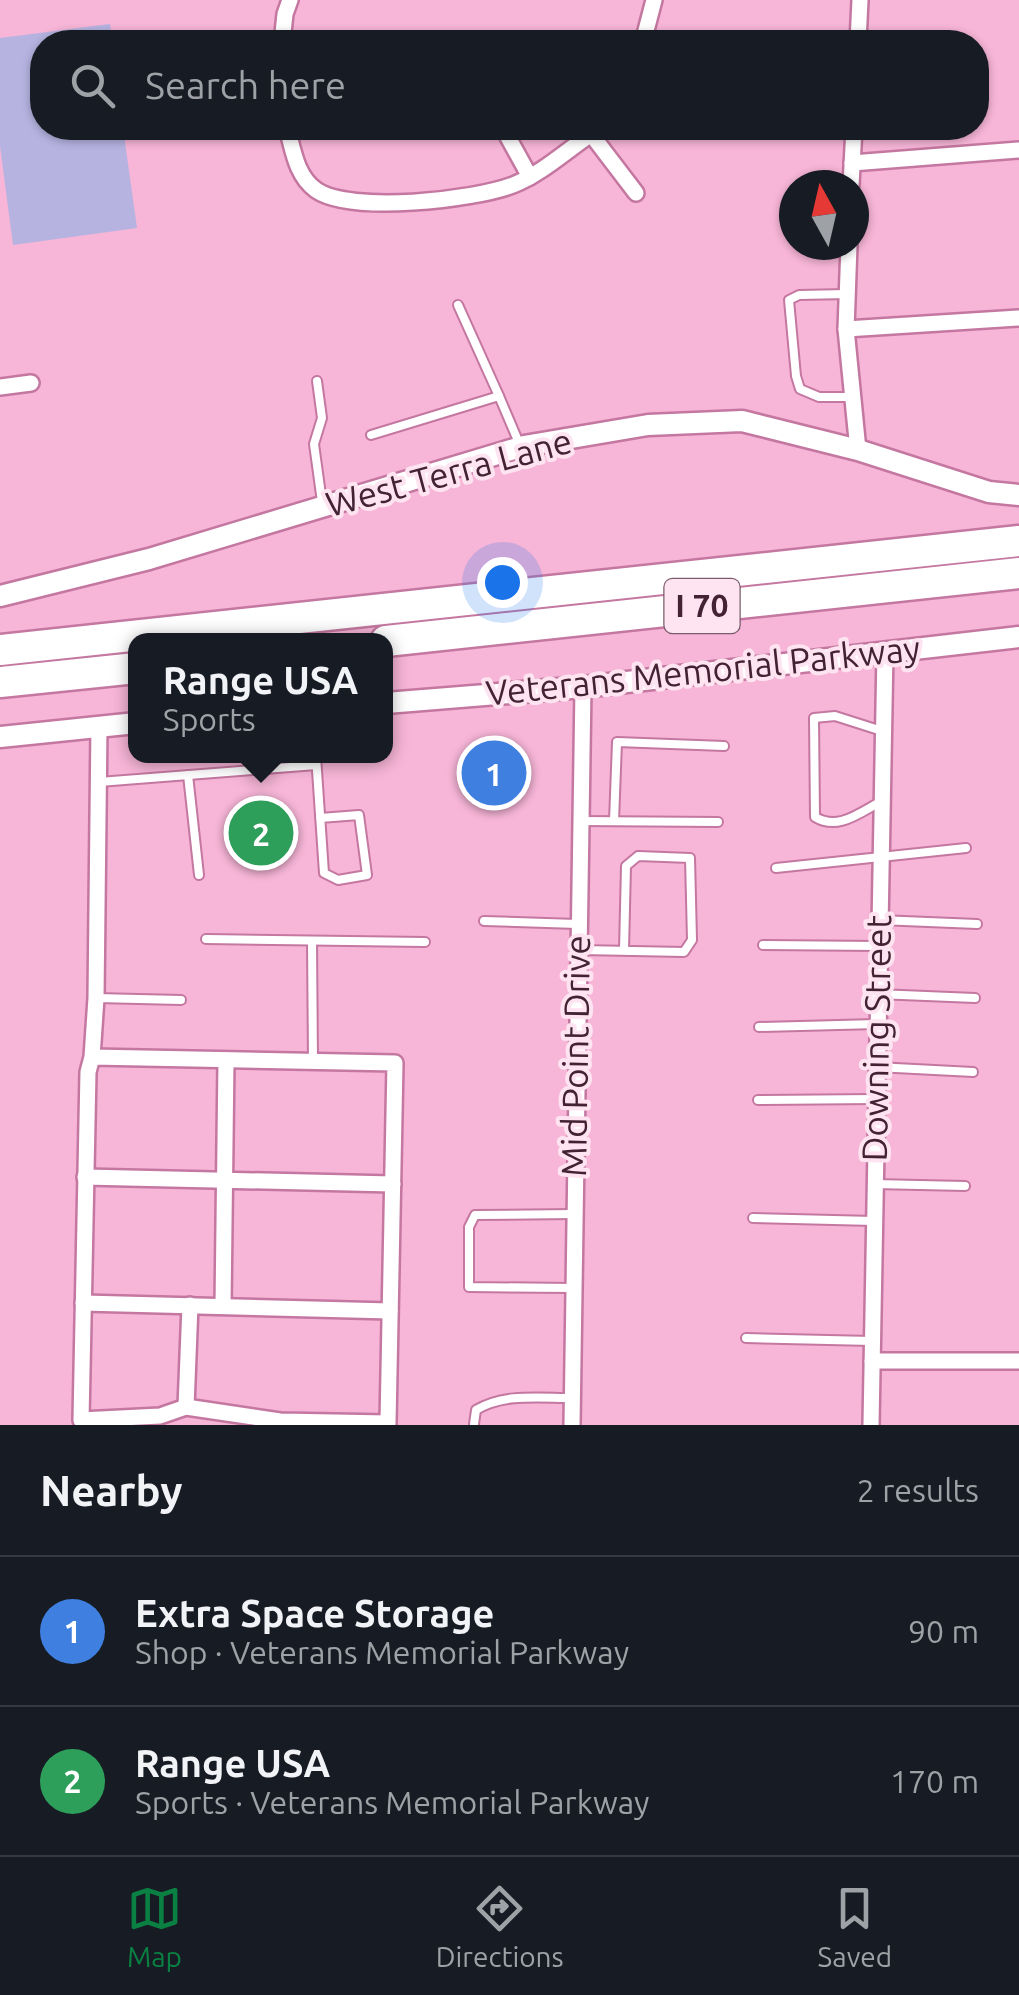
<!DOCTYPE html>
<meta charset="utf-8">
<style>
body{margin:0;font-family:Ubuntu,sans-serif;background:#20242c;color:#f1f3f6}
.compass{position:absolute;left:779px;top:170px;width:90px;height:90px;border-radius:50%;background:#171b24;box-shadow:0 2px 8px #0004;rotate:352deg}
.you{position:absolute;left:502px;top:582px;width:35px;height:35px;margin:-25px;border:8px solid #fff;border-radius:50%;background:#1a73e8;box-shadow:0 0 0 15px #1a73e833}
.badge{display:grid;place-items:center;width:65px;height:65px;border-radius:50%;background:#0b8043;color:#fff;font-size:32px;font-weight:700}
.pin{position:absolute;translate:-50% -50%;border:5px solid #fff;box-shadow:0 2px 10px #0006}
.popup{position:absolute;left:128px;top:633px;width:265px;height:130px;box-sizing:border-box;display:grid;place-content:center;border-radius:20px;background:#171b24;filter:drop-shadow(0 2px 8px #0005);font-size:32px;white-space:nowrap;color:#9ea1a6}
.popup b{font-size:38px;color:#f1f3f6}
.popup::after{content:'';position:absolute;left:50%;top:100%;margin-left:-20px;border:20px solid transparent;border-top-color:#171b24}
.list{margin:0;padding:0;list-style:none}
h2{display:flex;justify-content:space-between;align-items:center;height:130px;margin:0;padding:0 40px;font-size:42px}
h2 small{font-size:32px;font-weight:400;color:#9ea1a6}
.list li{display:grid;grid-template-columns:65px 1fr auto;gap:30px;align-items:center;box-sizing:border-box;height:150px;padding:0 40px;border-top:2px solid #363941}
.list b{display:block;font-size:38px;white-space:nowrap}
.list p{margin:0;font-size:32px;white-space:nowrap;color:#9ea1a6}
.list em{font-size:32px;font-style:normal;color:#9ea1a6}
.icon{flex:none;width:55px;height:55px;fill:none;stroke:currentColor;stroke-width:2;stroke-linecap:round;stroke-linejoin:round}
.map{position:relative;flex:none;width:1019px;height:1425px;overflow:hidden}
.search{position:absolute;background:#171b24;box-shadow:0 2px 8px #0004;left:30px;right:30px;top:30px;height:110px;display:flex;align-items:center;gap:25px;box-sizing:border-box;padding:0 35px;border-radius:40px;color:#9ea1a6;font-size:38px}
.sheet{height:430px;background:#171b24}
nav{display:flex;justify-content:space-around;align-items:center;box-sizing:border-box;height:140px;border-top:2px solid #363941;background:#171b24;font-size:28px;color:#9ea1a6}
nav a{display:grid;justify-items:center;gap:5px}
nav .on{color:#0b8043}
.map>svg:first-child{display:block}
</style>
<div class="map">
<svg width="1019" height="1425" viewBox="0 0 1019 1425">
<rect width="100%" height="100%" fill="#f7b5d7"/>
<polygon fill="#b6b3e1" points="110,24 112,42 42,42 42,128 123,128 137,228 13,245 0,146 0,38"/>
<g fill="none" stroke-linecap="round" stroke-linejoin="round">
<defs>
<g id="service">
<polyline points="847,294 799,295 789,300 796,376 800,389 819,397 852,397"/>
<polyline points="458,305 499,396"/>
<polyline points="317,381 322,418 314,444 322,502"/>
<polyline points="371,435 499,396 519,443"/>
<polyline points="316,756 324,873 338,880 367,875 359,815 320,818"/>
<polyline points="188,775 199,875"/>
<polyline points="99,782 316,765"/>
<path d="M880 802C859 813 838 831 815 817L814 718 835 716 882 731"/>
<polyline points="580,821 718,822"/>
<polyline points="614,821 617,742 724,746"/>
<polyline points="776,868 966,848"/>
<polyline points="879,920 977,924"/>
<polyline points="484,921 577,924"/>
<polyline points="206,939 425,942"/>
<polyline points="312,942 313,1061"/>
<polyline points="763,945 879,946"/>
<polyline points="581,950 684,952 692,940 690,858 638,856 626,866 624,950"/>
<polyline points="877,994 975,998"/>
<polyline points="96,998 181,1000"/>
<polyline points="759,1027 877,1024"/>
<polyline points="876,1067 973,1072"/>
<polyline points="758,1100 876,1099"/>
<polyline points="874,1184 965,1186"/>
<polyline points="753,1218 874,1221"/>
<polyline points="573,1288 469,1287 469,1227 475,1215 574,1214"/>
<polyline points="746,1338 872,1341"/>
<path d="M474 1424 476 1410C504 1393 540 1398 572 1398"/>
</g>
<g id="minor">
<polyline points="282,42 285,14 290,0"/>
<polyline points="643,42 654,0"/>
<polyline points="858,42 860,0"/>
<path d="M287 128C293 149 296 176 316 190 351 214 474 200 513 185 541 174 566 151 591 134L596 128"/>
<polyline points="503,128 530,177"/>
<polyline points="591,134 636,193"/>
<polyline points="852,163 1019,150"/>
<polyline points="851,185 854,128"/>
<polyline points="849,245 846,329 858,450"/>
<polyline points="846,329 1019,318"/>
<polyline points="0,387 31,383"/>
<polyline points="92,1057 395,1063 388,1423 280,1421 186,1407 160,1416 81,1420 88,1072 92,1057 96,998 99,726"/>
<polyline points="85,1177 393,1184"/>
<polyline points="83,1303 390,1311"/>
<polyline points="223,1306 226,1060"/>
<polyline points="872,1361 1019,1361"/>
<polyline points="186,1407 190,1305"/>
<polyline points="572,1425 583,687"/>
<polyline points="871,1425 885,651"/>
</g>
<g id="tertiary">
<polyline points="0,596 149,559 524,446 648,425 742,421 858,450 989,492 1019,495"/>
<polyline points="386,703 583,687 1019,637"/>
<polyline points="0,737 136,723"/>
</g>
<g id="motorway">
<polyline points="386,641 1019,573"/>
<polyline points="0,650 1019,541"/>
<polyline points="0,682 136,668"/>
</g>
</defs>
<use href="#service" stroke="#c477a0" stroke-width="12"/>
<use href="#minor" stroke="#c477a0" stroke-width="20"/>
<use href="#tertiary" stroke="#c477a0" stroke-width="25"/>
<use href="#motorway" stroke="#c477a0" stroke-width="35"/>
<use href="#service" stroke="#fff" stroke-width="8"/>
<use href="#minor" stroke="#fff" stroke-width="15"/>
<use href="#tertiary" stroke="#fff" stroke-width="20"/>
<use href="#motorway" stroke="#fff" stroke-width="30"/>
</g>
<g text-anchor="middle" stroke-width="8" stroke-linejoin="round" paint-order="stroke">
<rect fill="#fee4f0" stroke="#7a5c6c" stroke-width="2.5" x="664.5" y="579" width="75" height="54" rx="8"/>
<g font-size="32" font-weight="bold" fill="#422233">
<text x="702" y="617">I 70</text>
</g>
<g font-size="35" fill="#422233" stroke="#fee4f0">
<text transform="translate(449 473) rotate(-15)" y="12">West Terra Lane</text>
<text transform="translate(703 671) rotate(-6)" y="12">Veterans Memorial Parkway</text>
<text transform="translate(877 1038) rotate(-89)" y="12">Downing Street</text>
<text transform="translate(576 1056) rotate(-89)" y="12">Mid Point Drive</text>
</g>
</g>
</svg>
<svg class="compass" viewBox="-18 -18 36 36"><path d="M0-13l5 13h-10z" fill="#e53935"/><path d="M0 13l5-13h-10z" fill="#9ea1a6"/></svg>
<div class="you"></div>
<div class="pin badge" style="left:494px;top:773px;background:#3f7fe0">1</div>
<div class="pin badge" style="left:261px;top:833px;background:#2e9e5b">2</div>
<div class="popup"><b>Range USA</b>Sports</div>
<div class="search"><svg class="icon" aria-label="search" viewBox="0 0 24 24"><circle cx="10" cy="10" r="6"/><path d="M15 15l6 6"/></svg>Search here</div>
</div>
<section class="sheet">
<h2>Nearby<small>2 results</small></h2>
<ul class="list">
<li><span class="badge" style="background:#3f7fe0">1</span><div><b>Extra Space Storage</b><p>Shop · Veterans Memorial Parkway</p></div><em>90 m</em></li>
<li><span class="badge" style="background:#2e9e5b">2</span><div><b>Range USA</b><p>Sports · Veterans Memorial Parkway</p></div><em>170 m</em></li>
</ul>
</section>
<nav>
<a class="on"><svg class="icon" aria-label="map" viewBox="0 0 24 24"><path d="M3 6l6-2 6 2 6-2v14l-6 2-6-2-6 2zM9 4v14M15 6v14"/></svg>Map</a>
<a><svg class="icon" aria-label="directions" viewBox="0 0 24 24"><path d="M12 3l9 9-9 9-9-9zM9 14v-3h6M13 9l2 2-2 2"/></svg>Directions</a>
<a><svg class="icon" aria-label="saved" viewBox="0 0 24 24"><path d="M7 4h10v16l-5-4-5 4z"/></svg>Saved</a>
</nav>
